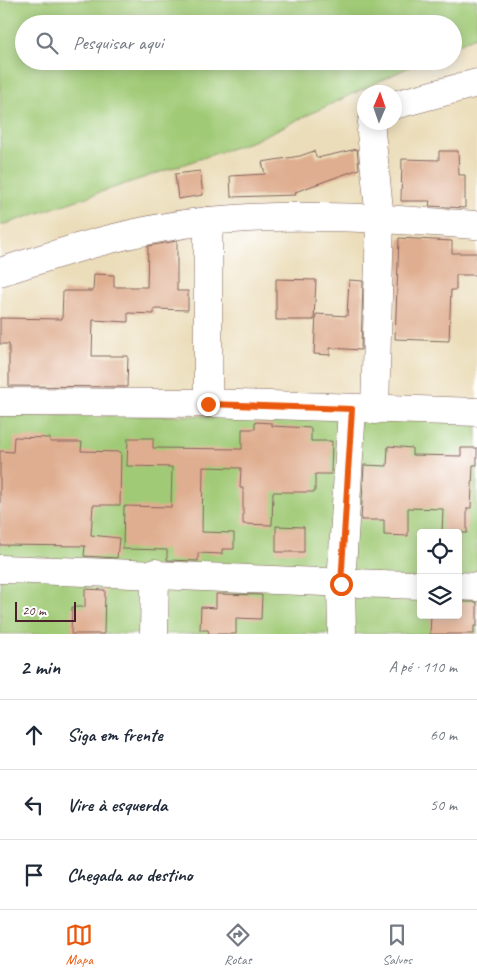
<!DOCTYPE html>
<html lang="pt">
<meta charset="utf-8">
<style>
body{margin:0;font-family:Caveat,sans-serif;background:#f6f6f7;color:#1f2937}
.controls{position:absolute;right:15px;bottom:15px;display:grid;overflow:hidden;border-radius:5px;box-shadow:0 2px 12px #0003}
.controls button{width:45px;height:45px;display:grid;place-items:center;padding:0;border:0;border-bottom:1px solid #e0e1e3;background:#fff;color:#1f2937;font:25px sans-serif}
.compass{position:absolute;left:357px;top:85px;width:45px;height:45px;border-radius:50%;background:#fff;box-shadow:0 2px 12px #0003;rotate:2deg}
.scale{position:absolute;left:15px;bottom:12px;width:61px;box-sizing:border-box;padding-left:5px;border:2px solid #4a1f2b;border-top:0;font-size:14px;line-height:18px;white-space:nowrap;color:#4a1f2b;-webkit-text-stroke:4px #fff;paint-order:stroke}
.stop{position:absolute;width:15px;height:15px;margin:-11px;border:4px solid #ea580c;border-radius:50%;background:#fff}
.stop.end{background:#ea580c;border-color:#fff;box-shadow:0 1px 5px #0008}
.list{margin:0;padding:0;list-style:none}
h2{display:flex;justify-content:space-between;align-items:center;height:65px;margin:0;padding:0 20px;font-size:21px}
h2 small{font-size:16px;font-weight:400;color:#747a83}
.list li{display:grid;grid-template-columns:32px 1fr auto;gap:15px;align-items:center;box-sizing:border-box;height:70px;padding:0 20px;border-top:1px solid #e0e1e3}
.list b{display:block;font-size:19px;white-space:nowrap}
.list em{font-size:16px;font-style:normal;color:#747a83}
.icon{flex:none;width:28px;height:28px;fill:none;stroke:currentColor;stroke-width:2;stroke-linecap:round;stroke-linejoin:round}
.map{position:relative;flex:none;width:477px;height:634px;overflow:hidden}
.search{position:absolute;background:#fff;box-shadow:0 2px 12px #0003;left:15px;right:15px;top:15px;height:55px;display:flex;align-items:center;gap:12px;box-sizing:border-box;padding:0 18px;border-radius:28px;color:#747a83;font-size:19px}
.sheet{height:275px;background:#fff}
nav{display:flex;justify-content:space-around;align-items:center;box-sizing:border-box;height:70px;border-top:1px solid #e0e1e3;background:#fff;font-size:14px;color:#747a83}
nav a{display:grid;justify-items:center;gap:2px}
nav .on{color:#ea580c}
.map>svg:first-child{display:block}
</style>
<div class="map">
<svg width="477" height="634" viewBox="0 0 477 634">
<rect width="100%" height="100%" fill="#fff"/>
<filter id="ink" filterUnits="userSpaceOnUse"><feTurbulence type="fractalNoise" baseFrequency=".02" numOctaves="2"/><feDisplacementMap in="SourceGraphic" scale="10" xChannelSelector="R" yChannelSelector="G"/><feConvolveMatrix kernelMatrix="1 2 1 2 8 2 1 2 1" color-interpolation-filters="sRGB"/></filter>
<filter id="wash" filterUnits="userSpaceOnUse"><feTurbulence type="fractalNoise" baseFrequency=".0096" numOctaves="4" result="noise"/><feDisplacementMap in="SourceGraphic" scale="20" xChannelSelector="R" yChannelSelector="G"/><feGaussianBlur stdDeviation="1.12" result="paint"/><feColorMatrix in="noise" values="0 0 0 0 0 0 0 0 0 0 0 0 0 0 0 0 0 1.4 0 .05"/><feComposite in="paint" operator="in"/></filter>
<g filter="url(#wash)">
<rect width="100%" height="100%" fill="#ebddb9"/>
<g fill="#a0ca76" stroke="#757450" fill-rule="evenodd">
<polygon points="0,0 477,0 477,35 453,47 453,24 24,24 24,61 422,61 253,141 0,226"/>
<path d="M0 415 477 417V634H0ZM421 533H458V615H421Z"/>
</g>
<g id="blocks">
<g fill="#dfad8f">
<polygon points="357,149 359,169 295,192 296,195 231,197 230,176 265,174 262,162 300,156 314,151 317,158"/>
<polygon points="439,151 458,151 459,175 465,175 465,208 429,206 430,201 401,201 402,159 439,160"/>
<polygon points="200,171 203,195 178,199 175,174"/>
<polygon points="399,238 452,241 452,253 477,253 477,275 456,275 456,290 451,290 449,341 395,339"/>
<polygon points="177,241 177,291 188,291 188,310 154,309 154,314 128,313 128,322 93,320 92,356 128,356 127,387 9,386 9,344 0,344 0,318 62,319 63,291 93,291 94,274 114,275 114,287 147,287 148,246"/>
<polygon points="276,279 316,280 314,320 276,320"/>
<polygon points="349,280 363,281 361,350 330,348 330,355 314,354 316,314 347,316"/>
<polygon points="255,422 272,423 272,426 311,428 311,441 332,441 331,474 315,474 315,492 273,492 272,525 243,524 243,488 240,488 241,468 203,467 202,532 234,533 234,549 222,549 222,554 198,553 198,561 167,560 167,550 123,549 124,506 171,507 172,467 127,466 128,438 153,438 153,448 242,449 242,429 255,429"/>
<polygon points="14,437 50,438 50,442 82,442 81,451 121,452 120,505 93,505 91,535 119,538 117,558 84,556 85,546 0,545 0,451 13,452"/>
<polygon points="388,446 412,448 412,455 461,456 461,448 477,448 477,465 473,465 471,508 467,508 467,533 442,533 443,509 408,508 408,536 384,535 384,520 361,520 364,465 387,466"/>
<polygon points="276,526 304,527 304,552 276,552"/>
<polygon points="85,589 105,590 104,634 71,634 72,607 85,607"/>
<polygon points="216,594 262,595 261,619 236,618 236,634 209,634 208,630 200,630 201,607 216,608"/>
<polygon points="458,602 477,602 477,626 474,626 474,634 430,634 431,615 458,615"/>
</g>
</g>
</g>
<g filter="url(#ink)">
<use href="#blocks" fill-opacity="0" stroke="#82625d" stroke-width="1"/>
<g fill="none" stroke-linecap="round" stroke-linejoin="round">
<defs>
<g id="minor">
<polyline points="394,105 477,83"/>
<polyline points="372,122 371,132 380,219 375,410"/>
<path d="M0 272C68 250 137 228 209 221 297 212 389 219 477 225"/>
<polyline points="0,402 208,403 477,412"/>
<polyline points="208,403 208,221"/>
<path d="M0 569C140 573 280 582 421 585"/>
<polyline points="458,586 477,587"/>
<polyline points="154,634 155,573"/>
<polyline points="342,634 341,584 352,409"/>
</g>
</defs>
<use href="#minor" stroke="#82625d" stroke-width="29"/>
<use href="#minor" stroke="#fff" stroke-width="28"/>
</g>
</g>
<g fill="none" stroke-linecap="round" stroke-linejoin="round" filter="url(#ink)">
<polyline stroke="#ea580c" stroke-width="6" points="208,404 352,409 341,584"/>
</g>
</svg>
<div class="controls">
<button><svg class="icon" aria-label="locate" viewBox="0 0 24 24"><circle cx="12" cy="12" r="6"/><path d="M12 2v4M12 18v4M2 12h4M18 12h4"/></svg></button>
<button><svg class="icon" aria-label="layers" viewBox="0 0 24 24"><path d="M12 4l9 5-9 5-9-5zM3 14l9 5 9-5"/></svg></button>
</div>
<svg class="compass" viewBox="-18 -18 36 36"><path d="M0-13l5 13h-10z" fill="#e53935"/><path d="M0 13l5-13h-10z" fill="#747a83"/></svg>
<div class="scale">20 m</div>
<div class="stop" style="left:341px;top:584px"></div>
<div class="stop end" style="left:208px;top:404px"></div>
<div class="search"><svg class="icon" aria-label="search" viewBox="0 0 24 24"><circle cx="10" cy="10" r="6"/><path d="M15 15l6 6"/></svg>Pesquisar aqui</div>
</div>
<section class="sheet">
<h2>2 min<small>A pé · 110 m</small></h2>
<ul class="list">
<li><svg class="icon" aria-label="ahead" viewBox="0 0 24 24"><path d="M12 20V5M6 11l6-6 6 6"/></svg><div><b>Siga em frente</b></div><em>60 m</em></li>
<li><svg class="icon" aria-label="left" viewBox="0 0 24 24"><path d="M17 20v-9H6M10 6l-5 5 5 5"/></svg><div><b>Vire à esquerda</b></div><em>50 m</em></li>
<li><svg class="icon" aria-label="arrive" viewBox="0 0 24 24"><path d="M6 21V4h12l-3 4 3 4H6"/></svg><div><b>Chegada ao destino</b></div></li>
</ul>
</section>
<nav>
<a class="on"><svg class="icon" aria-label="map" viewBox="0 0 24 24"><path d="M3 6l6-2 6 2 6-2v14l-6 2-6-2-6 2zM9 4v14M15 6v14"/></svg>Mapa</a>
<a><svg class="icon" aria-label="directions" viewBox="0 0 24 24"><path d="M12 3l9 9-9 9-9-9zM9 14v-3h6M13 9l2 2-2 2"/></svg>Rotas</a>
<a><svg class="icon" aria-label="saved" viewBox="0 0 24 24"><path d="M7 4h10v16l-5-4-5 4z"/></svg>Salvos</a>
</nav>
